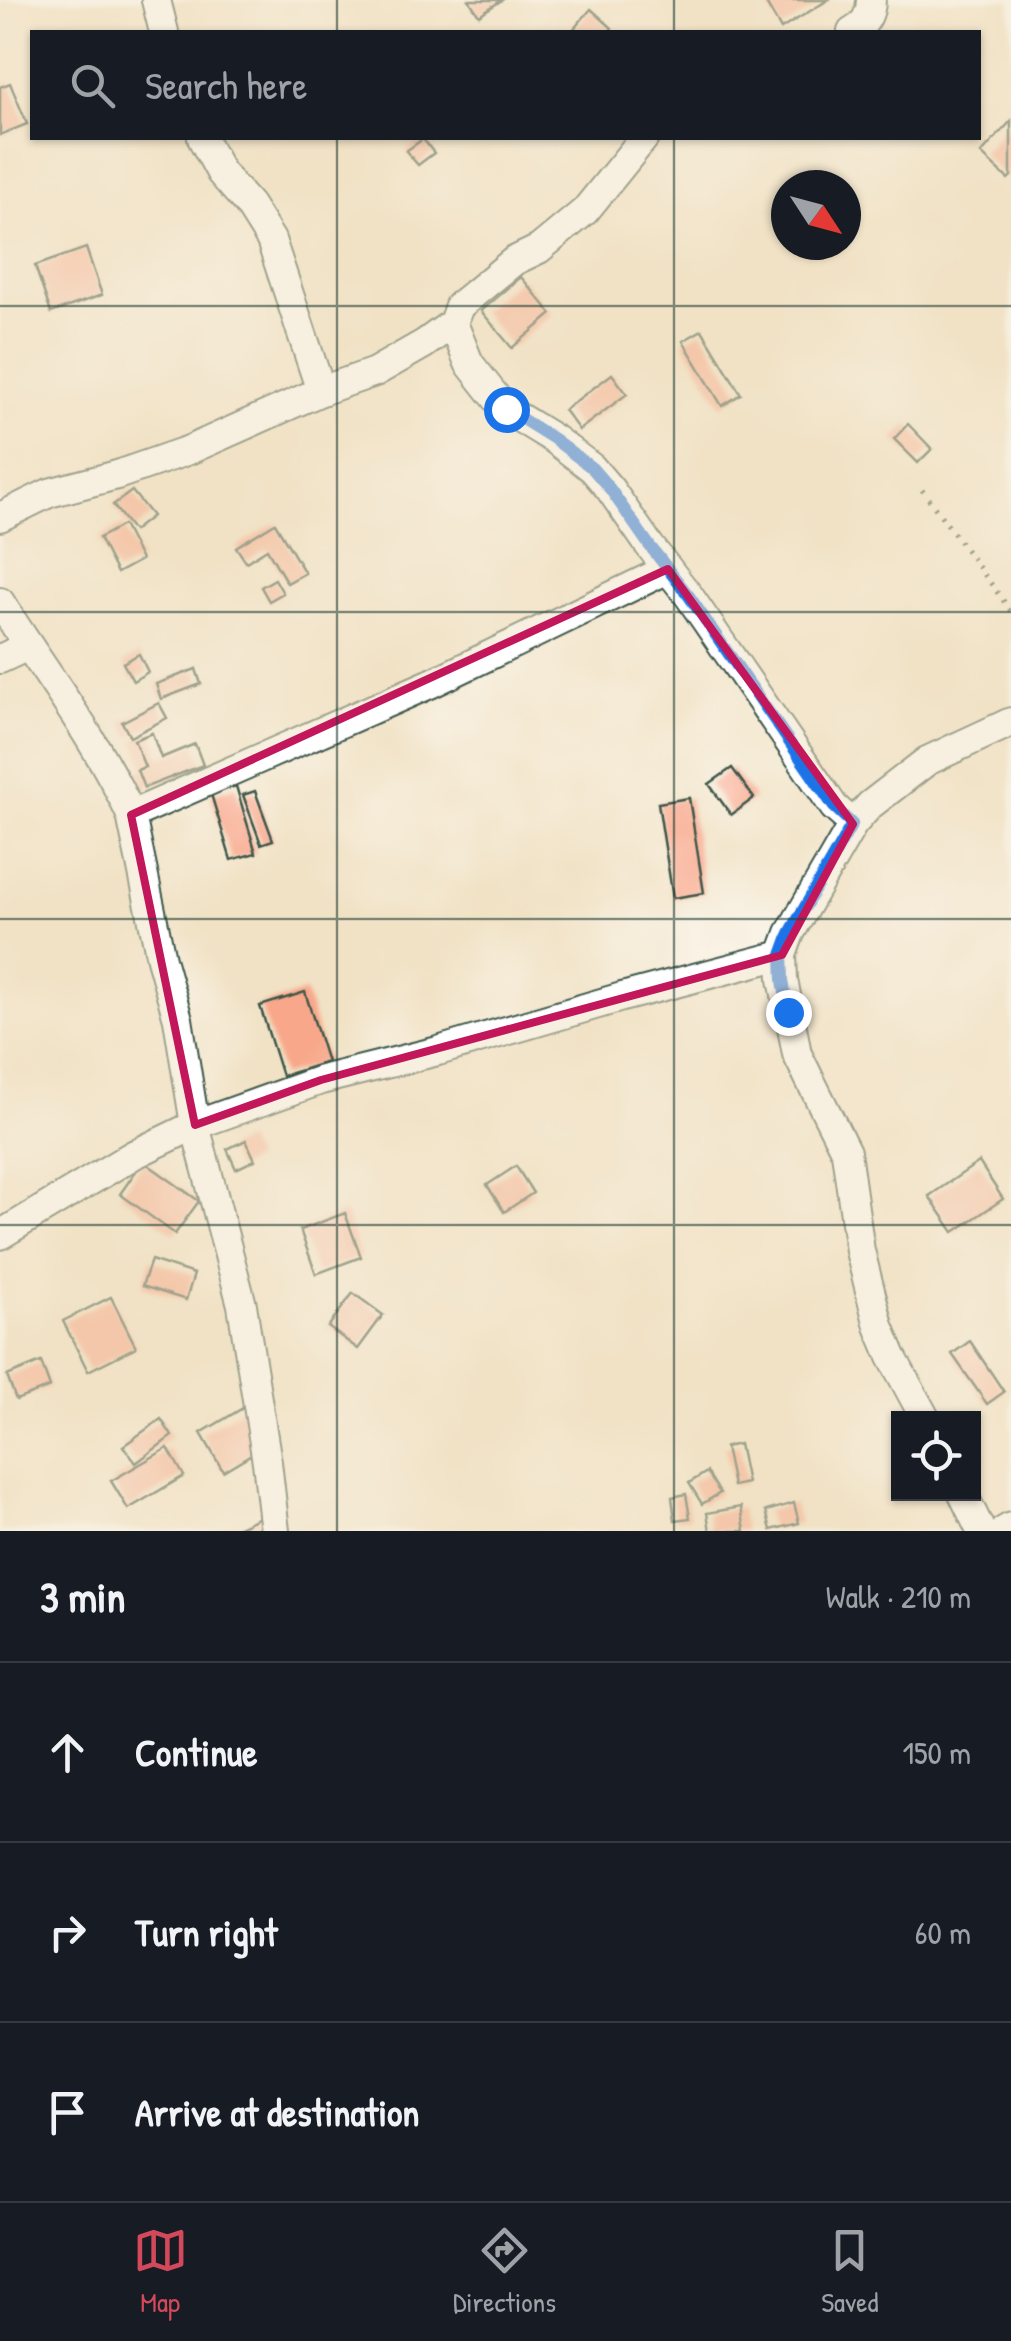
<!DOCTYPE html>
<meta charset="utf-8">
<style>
body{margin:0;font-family:"Patrick Hand",sans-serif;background:#242831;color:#f1f3f6}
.controls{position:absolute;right:30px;bottom:30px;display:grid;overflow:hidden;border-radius:0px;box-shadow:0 2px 8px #0004}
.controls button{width:90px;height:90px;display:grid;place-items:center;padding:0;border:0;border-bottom:2px solid #363941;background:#171b24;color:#f1f3f6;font:50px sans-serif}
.compass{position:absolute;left:771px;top:170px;width:90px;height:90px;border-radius:50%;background:#171b24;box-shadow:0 2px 8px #0004;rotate:126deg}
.stop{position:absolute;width:30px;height:30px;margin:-22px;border:8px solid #1a73e8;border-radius:50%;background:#fff}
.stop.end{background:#1a73e8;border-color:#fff;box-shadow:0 2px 10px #0008}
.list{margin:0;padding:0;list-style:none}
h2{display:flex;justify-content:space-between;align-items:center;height:130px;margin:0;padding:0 40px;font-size:42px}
h2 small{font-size:32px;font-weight:400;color:#9ea1a6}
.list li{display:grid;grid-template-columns:65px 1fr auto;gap:30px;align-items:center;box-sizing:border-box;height:180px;padding:0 40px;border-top:2px solid #363941}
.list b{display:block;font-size:38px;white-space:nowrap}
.list em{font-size:32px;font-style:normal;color:#9ea1a6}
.icon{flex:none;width:55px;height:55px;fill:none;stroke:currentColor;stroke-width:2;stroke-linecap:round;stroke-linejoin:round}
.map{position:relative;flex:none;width:1011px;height:1531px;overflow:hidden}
.search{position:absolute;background:#171b24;box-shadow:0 2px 8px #0004;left:30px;right:30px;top:30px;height:110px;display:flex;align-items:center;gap:25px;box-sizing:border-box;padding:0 35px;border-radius:0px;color:#9ea1a6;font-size:38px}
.sheet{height:670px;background:#171b24}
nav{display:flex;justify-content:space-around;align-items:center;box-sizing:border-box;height:140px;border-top:2px solid #363941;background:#171b24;font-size:28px;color:#9ea1a6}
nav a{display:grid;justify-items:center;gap:5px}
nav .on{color:#d1495b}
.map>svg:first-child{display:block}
</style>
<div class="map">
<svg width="1011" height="1531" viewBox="0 0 1011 1531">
<rect width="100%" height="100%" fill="#fff"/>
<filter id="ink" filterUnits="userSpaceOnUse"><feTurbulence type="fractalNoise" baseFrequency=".01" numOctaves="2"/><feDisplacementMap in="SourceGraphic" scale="20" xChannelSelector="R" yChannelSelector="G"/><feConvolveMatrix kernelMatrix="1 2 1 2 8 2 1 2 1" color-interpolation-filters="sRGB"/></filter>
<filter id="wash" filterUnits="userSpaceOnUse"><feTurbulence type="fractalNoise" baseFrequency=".0048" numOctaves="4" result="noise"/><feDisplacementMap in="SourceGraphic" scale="40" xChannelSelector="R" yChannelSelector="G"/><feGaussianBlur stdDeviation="2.25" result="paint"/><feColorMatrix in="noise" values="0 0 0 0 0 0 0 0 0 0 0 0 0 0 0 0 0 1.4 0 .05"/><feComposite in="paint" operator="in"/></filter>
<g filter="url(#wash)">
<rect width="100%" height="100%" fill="#f1e2c5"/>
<g id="blocks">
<g fill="#f8a78a">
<polygon points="469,0 502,0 479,15"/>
<polygon points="764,0 828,0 781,29"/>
<polygon points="591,9 612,28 609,32 571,32"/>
<polygon points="10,83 27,124 0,135 0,87"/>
<polygon points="1011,121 1011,176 1008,179 981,154"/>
<polygon points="423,139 434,153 418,165 406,151"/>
<polygon points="86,248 102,295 51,313 35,266"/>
<polygon points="521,277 552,314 512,348 481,311"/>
<polygon points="702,330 741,394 722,406 683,341"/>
<polygon points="612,374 627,394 579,430 564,410"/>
<polygon points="908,424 932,449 918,463 894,439"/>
<polygon points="132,491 152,516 133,531 113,505"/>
<polygon points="275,523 305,573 287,583 267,549 246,562 236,547"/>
<polygon points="123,525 141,560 117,573 99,538"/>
<polygon points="275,579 283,593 269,601 261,587"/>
<polygon points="139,654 148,672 133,681 123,663"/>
<polygon points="196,669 201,684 161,699 156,684"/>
<polygon points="159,703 167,718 130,737 122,722"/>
<polygon points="152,733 161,758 195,744 203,765 144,788 137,770 145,767 134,740"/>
<polygon points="732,768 754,798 731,815 709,784"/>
<polygon points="236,786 256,853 231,860 211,794"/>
<polygon points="255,791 273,840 261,844 243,795"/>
<polygon points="689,798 704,893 673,898 658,803"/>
<polygon points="305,992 327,1062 282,1076 260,1006"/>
<polygon points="246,1140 255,1160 236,1169 227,1149"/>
<polygon points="143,1161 199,1201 175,1234 120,1194"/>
<polygon points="979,1162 1003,1199 954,1232 929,1196"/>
<polygon points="516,1166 533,1193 504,1212 487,1185"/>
<polygon points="345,1213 361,1257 316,1274 300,1230"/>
<polygon points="151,1260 194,1274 186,1300 142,1286"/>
<polygon points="353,1293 383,1315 358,1349 328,1327"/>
<polygon points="111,1297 136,1347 88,1371 63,1321"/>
<polygon points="970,1341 1004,1392 987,1404 952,1354"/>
<polygon points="41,1362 50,1387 16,1400 7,1376"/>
<polygon points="248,1405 270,1443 223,1471 201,1433"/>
<polygon points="161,1419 172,1436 136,1463 123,1446"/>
<polygon points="739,1444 747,1483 733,1486 725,1447"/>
<polygon points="168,1448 184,1476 128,1509 111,1481"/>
<polygon points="707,1472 720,1493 702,1504 689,1483"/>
<polygon points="686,1494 690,1518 675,1520 672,1497"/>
<polygon points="794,1503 799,1523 771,1530 766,1511"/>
<polygon points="741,1507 745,1531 710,1531 707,1513"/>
<polygon points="273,1511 282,1531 230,1531"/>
</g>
</g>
</g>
<g filter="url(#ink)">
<use href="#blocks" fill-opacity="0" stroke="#3e564a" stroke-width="2.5"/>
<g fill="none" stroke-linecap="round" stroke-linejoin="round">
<defs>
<g id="minor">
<polyline points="156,0 164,32"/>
<path d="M852 32C864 26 871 14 871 0"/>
<polyline points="202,138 221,173 249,205 271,240 321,391"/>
<polyline points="453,323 469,363 505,409 554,439 592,468 610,489 649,545 689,596 834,807 853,824"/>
<polyline points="0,517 49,493 117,475 189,450 321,391 375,372 424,344 453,323 459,306 514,261 539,249 585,211 644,138"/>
<path d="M0 602C44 672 97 739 131 815L161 959 178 1019 195 1125 242 1305 267 1462 275 1531"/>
<polyline points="0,659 28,646"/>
<polyline points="131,815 432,683 668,569"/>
<polyline points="0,1235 133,1155 195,1125 321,1080 438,1051 622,997 782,955"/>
<polyline points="925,1418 892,1357 879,1326 860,1251 846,1152 797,1054 783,979 782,955 790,933 853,824 870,805 927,761 1011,722"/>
<polyline points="963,1494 981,1531"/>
<polyline points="1004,1531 1011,1527"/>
</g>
</defs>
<use href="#minor" stroke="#3e564a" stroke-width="32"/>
<polyline stroke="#3e564a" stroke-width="5" stroke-dasharray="2.5 8" stroke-linecap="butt" points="922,490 1011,611"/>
<use href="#minor" stroke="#fff" stroke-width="28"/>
</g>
</g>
<g fill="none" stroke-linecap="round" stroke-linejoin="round" filter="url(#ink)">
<polyline stroke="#1a73e8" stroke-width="12" points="506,409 554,439 592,468 610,489 649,545 689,596 834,807 852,824 790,933 782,955 783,980 788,1012"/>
</g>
<path d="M0 0H1011V1531H0ZM668 569 853 824 782 955 321 1080 195 1125 131 815Z" fill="#f1e2c5" fill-opacity=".55" fill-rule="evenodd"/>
<path fill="none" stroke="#c2185b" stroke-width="8" stroke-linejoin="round" d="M668 569 853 824 782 955 321 1080 195 1125 131 815Z"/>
<path fill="none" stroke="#1f3d34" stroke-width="2.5" stroke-opacity="0.55" d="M337 0V32M674 0V32M337 138V1531M674 138V1531M0 306H1011M0 612H1011M0 919H1011M0 1225H1011"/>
</svg>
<div class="controls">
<button><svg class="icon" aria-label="locate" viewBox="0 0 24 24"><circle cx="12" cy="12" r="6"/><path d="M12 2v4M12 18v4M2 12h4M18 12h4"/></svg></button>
</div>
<svg class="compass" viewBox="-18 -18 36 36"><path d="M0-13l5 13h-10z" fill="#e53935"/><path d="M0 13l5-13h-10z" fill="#9ea1a6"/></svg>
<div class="stop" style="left:506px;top:409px"></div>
<div class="stop end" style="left:788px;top:1012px"></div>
<div class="search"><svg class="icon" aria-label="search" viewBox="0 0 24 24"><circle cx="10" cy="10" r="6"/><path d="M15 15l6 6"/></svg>Search here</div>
</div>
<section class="sheet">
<h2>3 min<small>Walk · 210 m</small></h2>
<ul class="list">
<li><svg class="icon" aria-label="ahead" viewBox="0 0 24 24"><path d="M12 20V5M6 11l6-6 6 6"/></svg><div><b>Continue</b></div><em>150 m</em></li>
<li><svg class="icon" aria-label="right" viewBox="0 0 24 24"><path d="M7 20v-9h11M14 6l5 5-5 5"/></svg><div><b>Turn right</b></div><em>60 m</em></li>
<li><svg class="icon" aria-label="arrive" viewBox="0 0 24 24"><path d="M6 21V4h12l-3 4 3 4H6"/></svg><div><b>Arrive at destination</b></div></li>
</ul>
</section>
<nav>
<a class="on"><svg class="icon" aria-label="map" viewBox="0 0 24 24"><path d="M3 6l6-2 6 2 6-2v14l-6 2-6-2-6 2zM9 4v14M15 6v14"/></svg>Map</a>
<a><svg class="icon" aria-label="directions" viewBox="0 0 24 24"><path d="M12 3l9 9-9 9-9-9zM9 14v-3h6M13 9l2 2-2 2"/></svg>Directions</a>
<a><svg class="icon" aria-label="saved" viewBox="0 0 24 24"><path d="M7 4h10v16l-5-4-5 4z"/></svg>Saved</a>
</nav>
